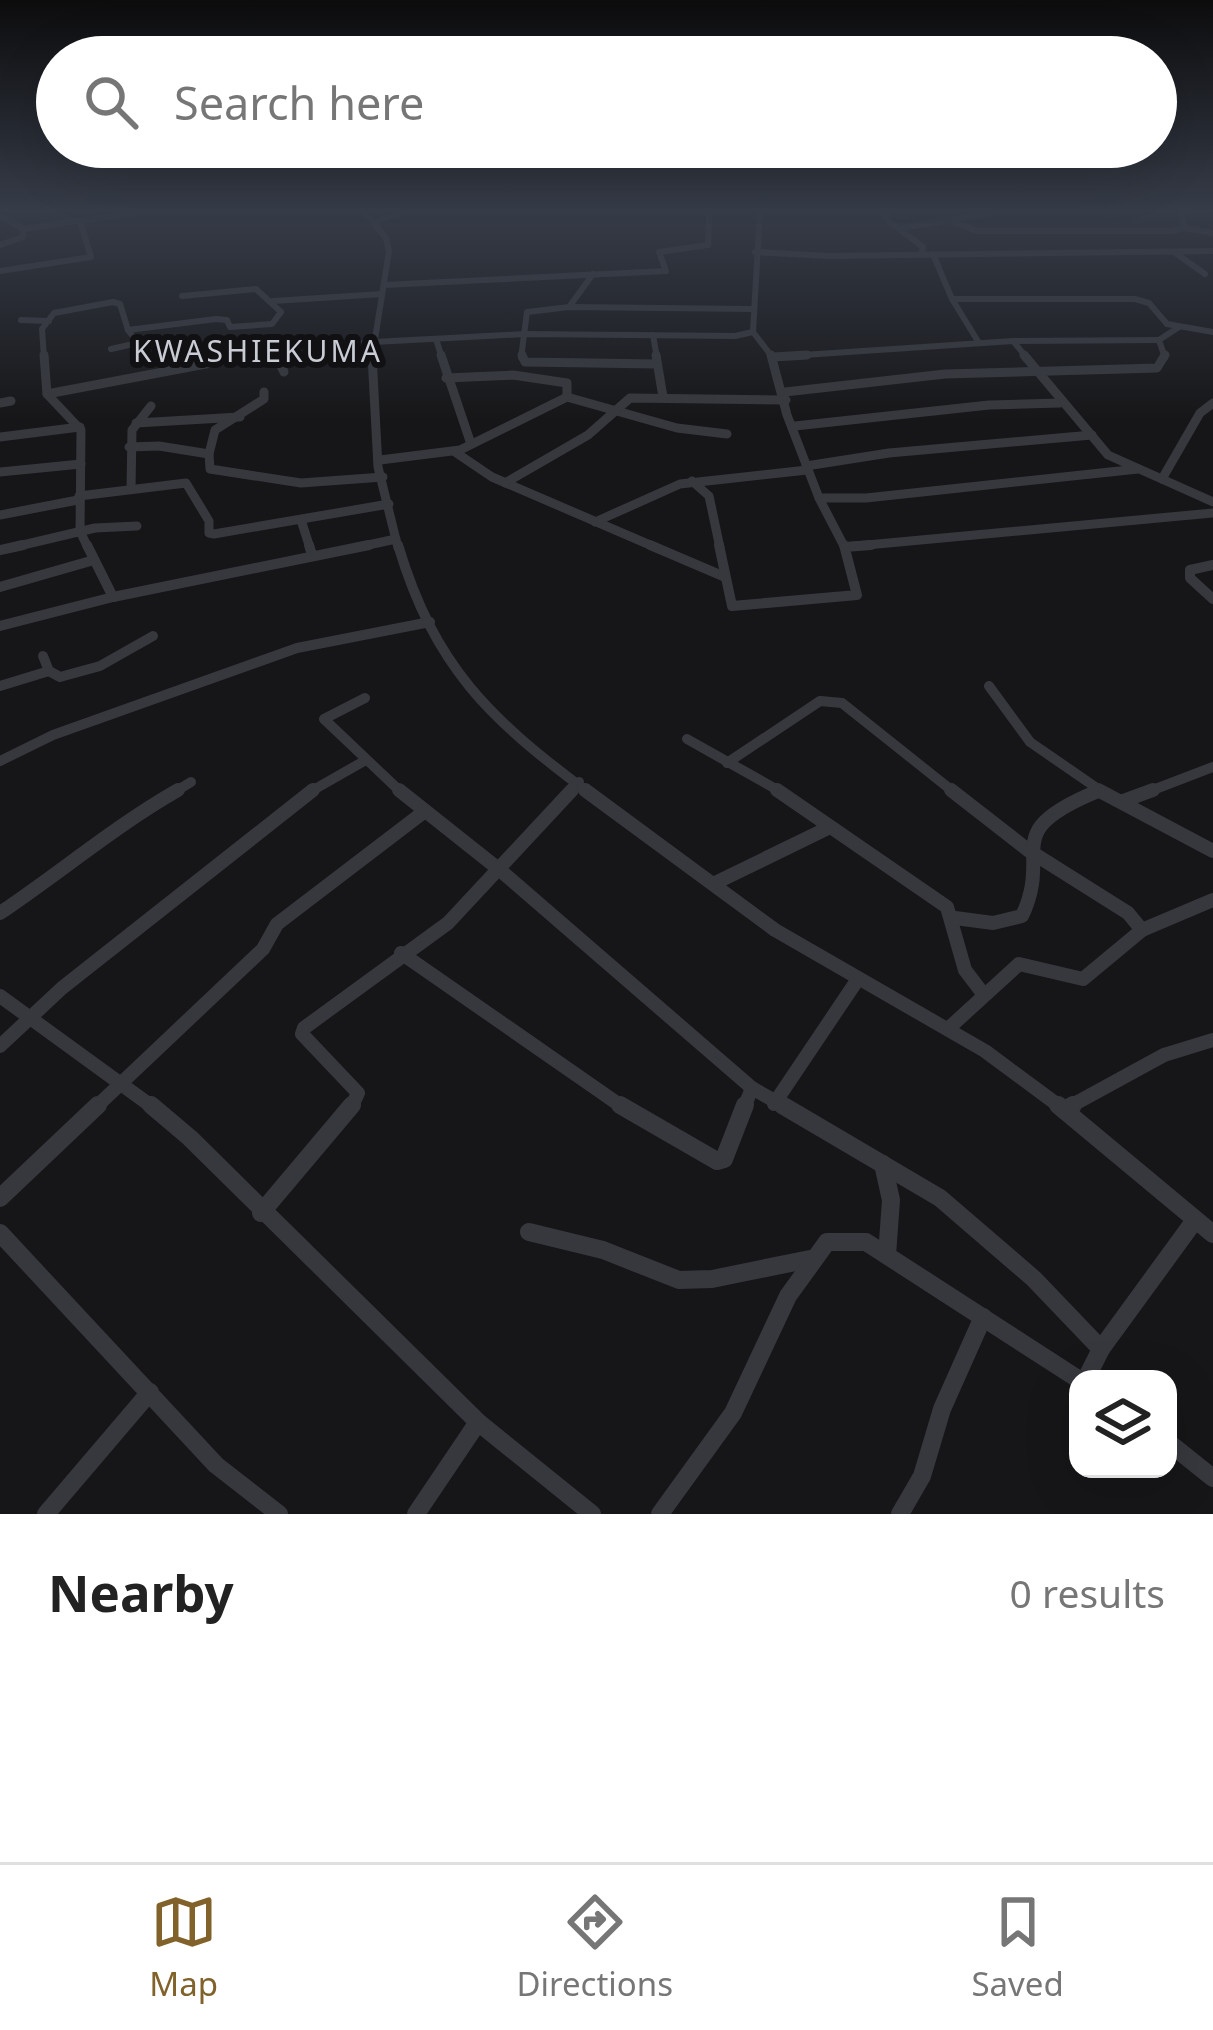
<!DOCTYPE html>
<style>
body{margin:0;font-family:"Noto Sans",sans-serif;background:#f2f2f2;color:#222}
.controls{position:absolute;right:36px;bottom:36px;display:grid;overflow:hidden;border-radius:24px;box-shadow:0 12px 48px #0002}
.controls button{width:108px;height:108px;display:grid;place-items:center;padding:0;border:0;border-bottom:3px solid #e0e0e0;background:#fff;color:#222;font:60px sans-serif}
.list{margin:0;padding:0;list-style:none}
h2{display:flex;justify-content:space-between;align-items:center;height:156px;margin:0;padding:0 48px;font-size:51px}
h2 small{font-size:39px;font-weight:400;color:#767676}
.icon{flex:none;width:66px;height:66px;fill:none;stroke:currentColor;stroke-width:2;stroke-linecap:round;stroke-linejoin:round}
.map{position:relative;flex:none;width:1213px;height:1514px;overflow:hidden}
.search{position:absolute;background:#fff;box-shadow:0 12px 48px #0002;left:36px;right:36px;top:36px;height:132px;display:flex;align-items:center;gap:30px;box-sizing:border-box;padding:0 42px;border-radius:66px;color:#767676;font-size:45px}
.sheet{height:348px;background:#fff}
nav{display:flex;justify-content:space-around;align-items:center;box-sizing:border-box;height:168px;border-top:3px solid #e0e0e0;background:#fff;font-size:33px;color:#767676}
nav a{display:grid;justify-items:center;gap:6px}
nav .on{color:#80622a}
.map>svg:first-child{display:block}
</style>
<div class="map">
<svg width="1213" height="1514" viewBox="0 0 1213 1514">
<rect width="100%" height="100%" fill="#161618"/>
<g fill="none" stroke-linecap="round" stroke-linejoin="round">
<g stroke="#37383d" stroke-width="6">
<polyline points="362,209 386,238 389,251 372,358"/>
<polyline points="760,209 753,332 773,358"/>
<polyline points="810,209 889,212"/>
<polyline points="889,212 885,218 923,247 921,255"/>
<polyline points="0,216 24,229 23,237 0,245"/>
<polyline points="947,219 977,231 1172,231 1184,228 1182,209"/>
<polyline points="374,222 415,209"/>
<polyline points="901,228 1017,209"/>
<polyline points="1184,228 1213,233"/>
<polyline points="24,229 82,220"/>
<polyline points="755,252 829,256 1213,251"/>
<polyline points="1174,252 1205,274"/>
<polyline points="933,254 952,299 979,343"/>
<polyline points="0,271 91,257 80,221 161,209"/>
<polyline points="384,285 666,271 659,252 708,245 709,215 704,209"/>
<polyline points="952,299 1135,299 1149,303 1167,324 1213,332"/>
<polyline points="273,301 382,294"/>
<polyline points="569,307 593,274"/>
<polyline points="21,320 49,321"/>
<polyline points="653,335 657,358"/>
<polyline points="436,339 442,358"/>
<polyline points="1013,341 1027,358"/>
<polyline points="280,342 303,348"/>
<polyline points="111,349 138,343 128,330"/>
<polyline points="773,357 1013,341 1159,340"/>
<polyline points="44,358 42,329 54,313 113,302 120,304 128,330 216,319 227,320 230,327 272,324 281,312 256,289 182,296"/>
<polyline points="224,358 374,342 525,334 735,336 753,332"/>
<polyline points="521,358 527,312 569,307 753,309"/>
<polyline points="1165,358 1159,340 1179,327"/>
</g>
<g stroke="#37383d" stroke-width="9">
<polyline points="44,355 47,394 81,430 80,531 88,548"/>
<polyline points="276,355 284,372"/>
<polyline points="372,355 378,467 398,548"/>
<polyline points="441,355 471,444"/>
<polyline points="522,355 525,362 657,364"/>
<polyline points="656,355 663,397"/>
<polyline points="771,355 787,415 819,498 845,548"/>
<polyline points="1024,355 1108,455 1213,502"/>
<polyline points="773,357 807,355"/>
<polyline points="446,378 513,375 567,383 567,397"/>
<polyline points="785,392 945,374 1157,368 1165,355"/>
<polyline points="47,394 253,355"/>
<polyline points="0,403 11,401"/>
<polyline points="136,423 240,417"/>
<polyline points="795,426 989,405 1060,403"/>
<polyline points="0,437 80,427"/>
<polyline points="129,447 159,446 209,454 210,469 301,483 383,477"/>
<polyline points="455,452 492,477 657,548"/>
<polyline points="209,454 215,430 264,399 264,392"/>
<polyline points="380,460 460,450 567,397 677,428 727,434"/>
<polyline points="806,466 889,453 1092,435"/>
<polyline points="0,472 81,464"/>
<polyline points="1162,479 1200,413 1213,403"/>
<polyline points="692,481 709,496 720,548"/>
<polyline points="505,483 588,435 630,398 786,400"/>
<polyline points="131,489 132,430 151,406"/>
<polyline points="79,496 186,483 209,521 209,533 214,534 389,504"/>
<polyline points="819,498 866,498 1138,469"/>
<polyline points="0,515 78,500"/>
<polyline points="301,520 310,548"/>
<polyline points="595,522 680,484 807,470"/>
<polyline points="845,547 1213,513"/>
<polyline points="10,548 95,528 137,526"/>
<polyline points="354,548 396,539"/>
</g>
<g stroke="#37383d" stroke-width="10">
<polyline points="87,545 113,597"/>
<polyline points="309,545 312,555"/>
<path d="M398 545C435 668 489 718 589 793"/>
<polyline points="650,545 725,577"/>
<polyline points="719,545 732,606 857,595 844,545"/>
<polyline points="845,547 871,545"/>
<polyline points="0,550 23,545"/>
<polyline points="1213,565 1190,570 1190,578 1213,599"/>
<polyline points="0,587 94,560"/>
<polyline points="0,626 113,597 369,545"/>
<polyline points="43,656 49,671 60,677 100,666 153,636"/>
<polyline points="0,686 49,671"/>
<polyline points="989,686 1030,742 1104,793"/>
<polyline points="365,698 324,719 402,793"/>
<polyline points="687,739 783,793"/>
<polyline points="0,761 53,735 297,648 430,622"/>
<polyline points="727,763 820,701 842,703 955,793"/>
<polyline points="173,793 191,782"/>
<polyline points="308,793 366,760"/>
<polyline points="569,793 579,782"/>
<polyline points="1145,793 1213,767"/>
</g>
<g stroke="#37383d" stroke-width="14">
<polyline points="399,790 501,871 752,1088 787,1108"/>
<polyline points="585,790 775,930 985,1051 1062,1108"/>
<polyline points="777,790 947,907 965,970 984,995"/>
<polyline points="951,790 1028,850 1128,913 1142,930"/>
<polyline points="1098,790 1213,851"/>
<polyline points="1123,801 1153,790"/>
<polyline points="713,884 828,828"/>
<path d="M0 913C61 872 115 826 178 790"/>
<path d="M955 918 993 923 1022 916C1054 849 996 833 1098 791"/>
<polyline points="401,953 624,1108"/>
<polyline points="0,996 154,1108"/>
<polyline points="950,1027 1019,964 1083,979 1142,930 1213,900"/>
<polyline points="0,1046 62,988 313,790"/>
<polyline points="774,1104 858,979"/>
<polyline points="95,1108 263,949 277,924 425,811"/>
<polyline points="351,1108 358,1093 302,1034 304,1028 448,923 572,790"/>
<polyline points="744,1108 752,1088"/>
<polyline points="1067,1108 1164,1055 1213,1040"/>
</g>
<g stroke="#37383d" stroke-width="18">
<polyline points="151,1105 190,1138 478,1422 592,1514"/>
<polyline points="620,1105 717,1161 724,1159 745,1105"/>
<polyline points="782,1105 940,1198 1034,1279 1101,1349"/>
<polyline points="1058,1105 1213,1234"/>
<polyline points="1064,1110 1073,1105"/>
<polyline points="883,1164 891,1200 887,1255"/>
<polyline points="0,1198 98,1105"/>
<polyline points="261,1213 352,1105"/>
<polyline points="529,1232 603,1250 679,1280 712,1279 810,1259"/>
<polyline points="0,1233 216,1465 279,1514"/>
<polyline points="1086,1379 1101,1349 1195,1220"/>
<polyline points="1168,1442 1213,1478"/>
<polyline points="46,1514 150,1392"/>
<polyline points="416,1514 478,1422"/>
<polyline points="660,1514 733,1413 788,1296 827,1242 866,1242 1078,1379"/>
<polyline points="900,1514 922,1476 942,1409 983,1317"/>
</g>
</g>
<linearGradient id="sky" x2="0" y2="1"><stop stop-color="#0c0c0d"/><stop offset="0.5" stop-color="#363c48"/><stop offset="1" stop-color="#363c48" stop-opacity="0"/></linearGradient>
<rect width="1213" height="421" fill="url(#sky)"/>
<g text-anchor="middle" stroke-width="12" stroke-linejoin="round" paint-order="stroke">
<g font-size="30" letter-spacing="3" fill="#c9ccd4" stroke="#111113">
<text x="258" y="362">KWASHIEKUMA</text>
</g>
</g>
</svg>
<div class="controls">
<button><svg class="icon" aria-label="layers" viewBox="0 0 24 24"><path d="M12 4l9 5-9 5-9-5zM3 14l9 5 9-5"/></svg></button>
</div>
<div class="search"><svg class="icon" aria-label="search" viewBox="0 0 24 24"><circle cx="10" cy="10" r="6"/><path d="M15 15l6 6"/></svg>Search here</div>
</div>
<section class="sheet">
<h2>Nearby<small>0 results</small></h2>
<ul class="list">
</ul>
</section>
<nav>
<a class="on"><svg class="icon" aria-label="map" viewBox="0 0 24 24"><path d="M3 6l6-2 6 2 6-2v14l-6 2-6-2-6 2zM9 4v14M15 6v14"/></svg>Map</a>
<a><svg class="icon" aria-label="directions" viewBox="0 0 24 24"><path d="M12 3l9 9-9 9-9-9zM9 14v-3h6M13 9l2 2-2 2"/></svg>Directions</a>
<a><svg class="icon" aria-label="saved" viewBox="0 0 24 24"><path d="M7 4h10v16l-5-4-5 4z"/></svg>Saved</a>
</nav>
